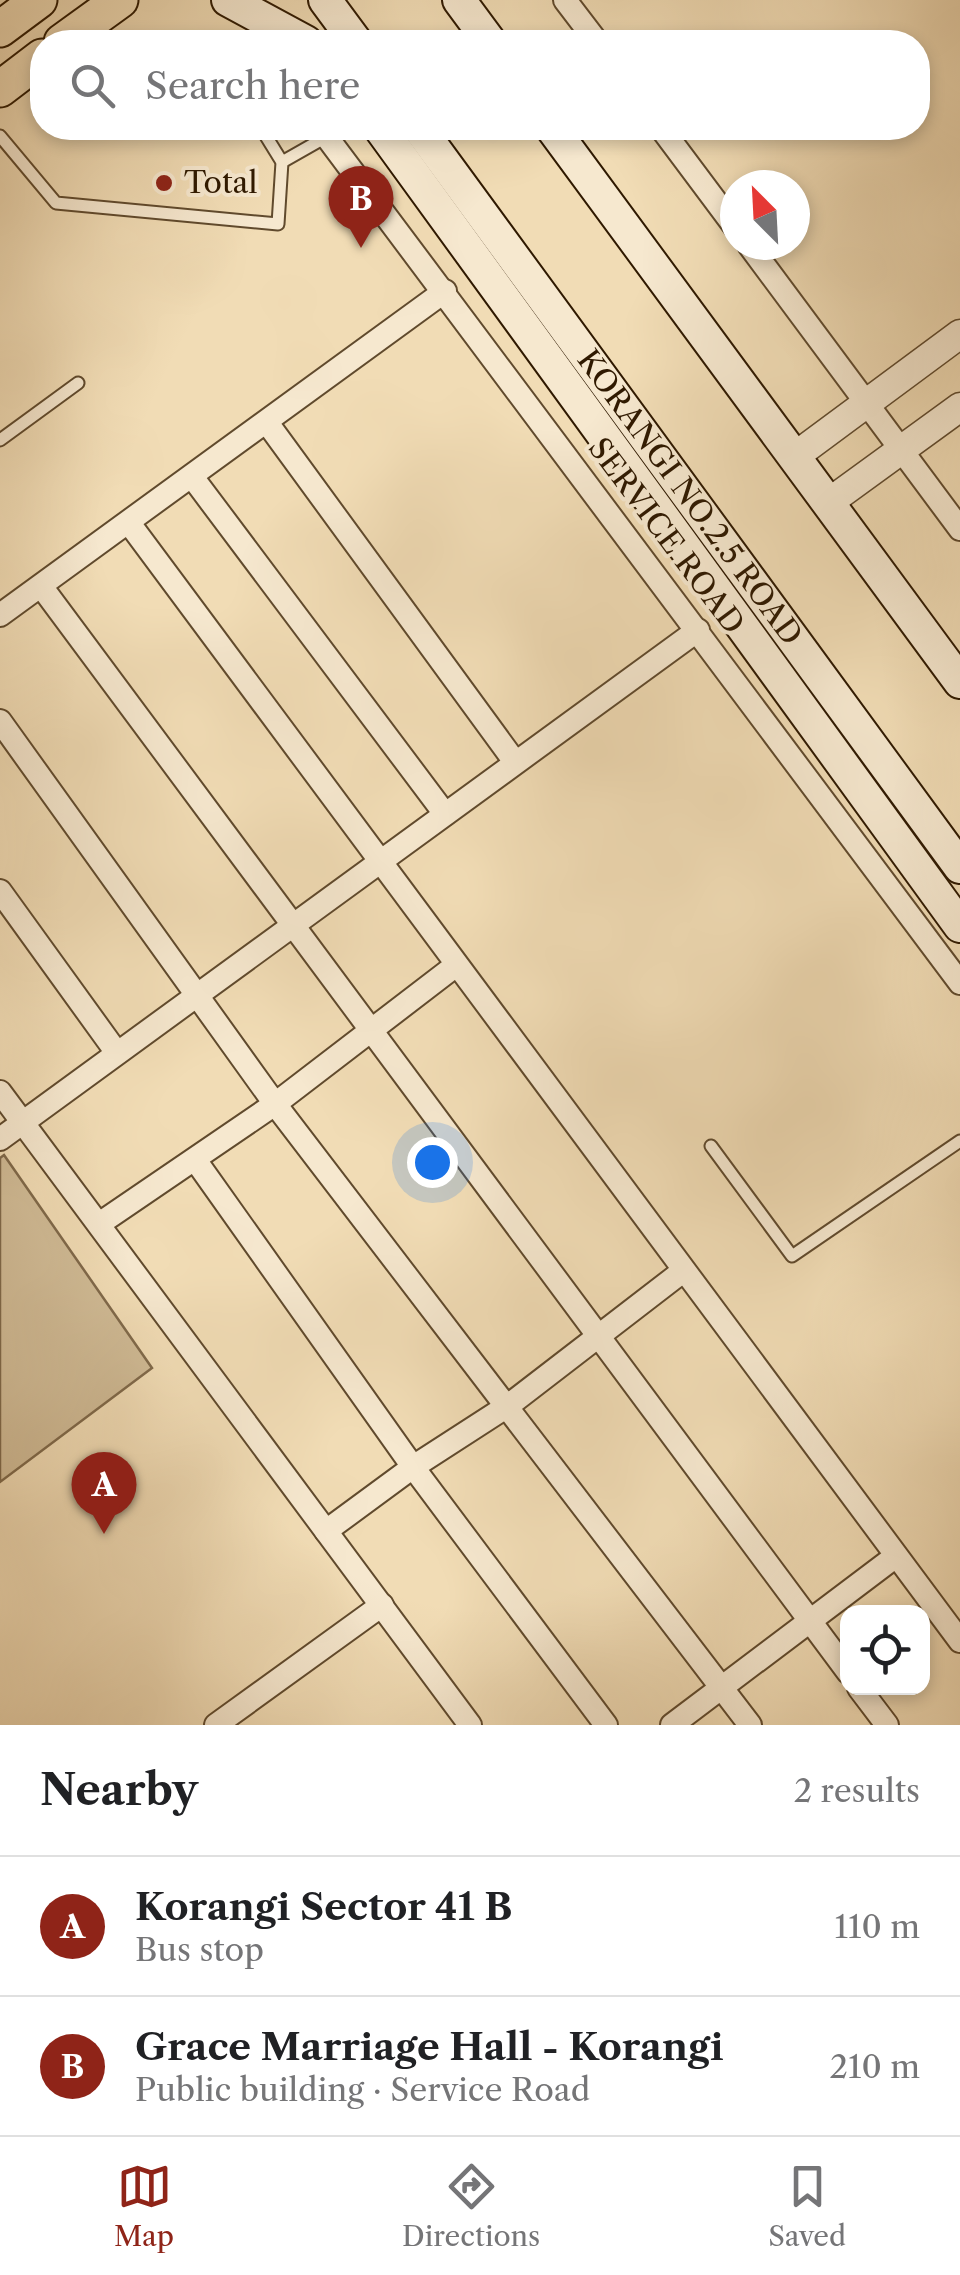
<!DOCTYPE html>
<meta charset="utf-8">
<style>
body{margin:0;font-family:"Libre Caslon Text",serif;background:#f6f6f6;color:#202124}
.controls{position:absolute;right:30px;bottom:30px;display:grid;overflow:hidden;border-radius:20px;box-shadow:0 5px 15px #0003}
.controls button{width:90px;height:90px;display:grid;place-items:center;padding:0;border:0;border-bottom:2px solid #e0e0e0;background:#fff;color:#202124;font:50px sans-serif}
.compass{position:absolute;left:720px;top:170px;width:90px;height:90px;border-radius:50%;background:#fff;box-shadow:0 5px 15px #0003;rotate:336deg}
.you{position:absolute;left:432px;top:1162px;width:35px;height:35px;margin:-25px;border:8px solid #fff;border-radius:50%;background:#1a73e8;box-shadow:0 0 0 15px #1a73e833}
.badge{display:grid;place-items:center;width:65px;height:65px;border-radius:50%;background:#8f2418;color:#fff;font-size:32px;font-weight:700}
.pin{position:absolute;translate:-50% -82px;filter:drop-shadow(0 2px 5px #0008)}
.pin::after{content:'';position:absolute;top:52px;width:35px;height:30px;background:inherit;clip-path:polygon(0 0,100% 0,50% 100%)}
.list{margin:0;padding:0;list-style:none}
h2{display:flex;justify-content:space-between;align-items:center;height:130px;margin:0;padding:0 40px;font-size:42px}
h2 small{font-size:32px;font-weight:400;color:#757577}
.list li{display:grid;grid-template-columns:65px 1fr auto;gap:30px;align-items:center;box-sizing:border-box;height:140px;padding:0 40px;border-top:2px solid #e0e0e0}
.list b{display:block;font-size:38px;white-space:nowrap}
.list p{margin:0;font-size:32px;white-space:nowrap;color:#757577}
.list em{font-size:32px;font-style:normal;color:#757577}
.icon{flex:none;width:55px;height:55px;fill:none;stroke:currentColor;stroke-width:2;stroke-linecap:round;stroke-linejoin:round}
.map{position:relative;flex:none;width:960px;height:1725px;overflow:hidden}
.search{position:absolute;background:#fff;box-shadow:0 5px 15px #0003;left:30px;right:30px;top:30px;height:110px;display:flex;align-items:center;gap:25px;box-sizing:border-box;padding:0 35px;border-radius:40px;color:#757577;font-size:38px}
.sheet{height:410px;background:#fff}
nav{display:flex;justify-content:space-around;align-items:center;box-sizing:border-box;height:140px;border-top:2px solid #e0e0e0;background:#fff;font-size:28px;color:#757577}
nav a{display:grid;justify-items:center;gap:5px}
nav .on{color:#8f2418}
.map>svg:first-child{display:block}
</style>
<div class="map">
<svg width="960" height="1725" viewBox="0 0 960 1725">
<rect width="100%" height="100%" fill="#f1dcb5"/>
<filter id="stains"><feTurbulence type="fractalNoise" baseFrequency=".002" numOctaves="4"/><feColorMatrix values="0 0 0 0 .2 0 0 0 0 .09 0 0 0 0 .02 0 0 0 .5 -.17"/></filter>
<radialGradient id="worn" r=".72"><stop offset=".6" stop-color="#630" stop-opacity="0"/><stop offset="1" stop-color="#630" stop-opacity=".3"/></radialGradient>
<polygon fill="#d0bb96" stroke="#806a4b" stroke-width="2.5" points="4,1155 152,1368 0,1482 0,1158"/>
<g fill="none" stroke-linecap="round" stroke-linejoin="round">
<defs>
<g id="service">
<polyline points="0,136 56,203 278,224 282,162 261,128"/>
<polyline points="282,162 326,137"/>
<polyline points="0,440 78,383"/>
<polyline points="711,1146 792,1256 960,1141"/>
</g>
<g id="minor">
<polyline points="565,0 597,42"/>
<polyline points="320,128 960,983"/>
<polyline points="661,128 735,227"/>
<polyline points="749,245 960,529"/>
<polyline points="268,424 515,762"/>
<polyline points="193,478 445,814"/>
<polyline points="129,523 960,1641"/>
<polyline points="41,586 848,1672"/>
<polyline points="0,615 445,291"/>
<polyline points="0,721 275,1104 750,1725"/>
<polyline points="0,891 117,1053"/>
<polyline points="0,1092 470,1725"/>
<polyline points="0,1139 698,630"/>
<polyline points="196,1161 413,1467 606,1725"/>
<polyline points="99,1224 275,1104 455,966"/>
<polyline points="326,1531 413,1467 509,1405 683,1271"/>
<polyline points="859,1688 887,1725"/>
<polyline points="216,1725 382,1605"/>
<polyline points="672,1725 896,1556"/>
</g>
<g id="tertiary">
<polyline points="794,457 960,334"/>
<polyline points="828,503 960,407"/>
</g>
<g id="secondary">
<polyline points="228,0 306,42"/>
<polyline points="325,0 356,42"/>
<polyline points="459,0 490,42"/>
<polyline points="380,128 960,926"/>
<path id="s1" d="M419 128 960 867"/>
<polyline points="552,128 960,682"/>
</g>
<g id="primary">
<polyline points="0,29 39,0"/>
<polyline points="62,42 120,0"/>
<polyline points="0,89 42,57"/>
</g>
</defs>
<use href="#service" stroke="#604a2d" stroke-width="15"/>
<use href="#minor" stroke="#604a2d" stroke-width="26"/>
<use href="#tertiary" stroke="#604a2d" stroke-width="31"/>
<use href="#secondary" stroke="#2f1900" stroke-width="36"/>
<use href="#primary" stroke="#2f1900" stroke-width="39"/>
<use href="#service" stroke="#f6e8cf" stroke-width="11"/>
<use href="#minor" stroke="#f6e8cf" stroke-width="22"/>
<use href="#tertiary" stroke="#f6e8cf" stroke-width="28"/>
<use href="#secondary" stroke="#f6e8cf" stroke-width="32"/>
<use href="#primary" stroke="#f1dcb5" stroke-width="35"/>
</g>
<circle fill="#8f2418" stroke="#f6e8cf" stroke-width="4" cx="164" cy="183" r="10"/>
<g text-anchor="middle" stroke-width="8" stroke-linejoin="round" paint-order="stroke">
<g font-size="30" fill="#2f1900" stroke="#f6e8cf" text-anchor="start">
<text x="184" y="193">Total</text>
</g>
<g font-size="30" fill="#2f1900" stroke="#f6e8cf">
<text dy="10" stroke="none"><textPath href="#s1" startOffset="458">KORANGI NO.2.5 ROAD</textPath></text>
<text transform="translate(666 536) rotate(53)" y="10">SERVICE ROAD</text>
</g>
</g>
<rect width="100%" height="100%" filter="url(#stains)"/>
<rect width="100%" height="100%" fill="url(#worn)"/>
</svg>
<div class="controls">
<button><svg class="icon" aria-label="locate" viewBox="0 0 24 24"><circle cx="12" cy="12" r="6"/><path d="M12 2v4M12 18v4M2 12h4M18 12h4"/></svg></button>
</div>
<svg class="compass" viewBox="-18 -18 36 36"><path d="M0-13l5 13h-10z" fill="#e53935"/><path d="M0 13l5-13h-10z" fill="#757577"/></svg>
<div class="you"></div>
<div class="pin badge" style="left:104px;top:1534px">A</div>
<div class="pin badge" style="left:361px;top:248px">B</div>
<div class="search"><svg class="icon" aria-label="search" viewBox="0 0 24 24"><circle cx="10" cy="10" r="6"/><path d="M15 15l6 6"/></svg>Search here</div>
</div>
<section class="sheet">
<h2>Nearby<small>2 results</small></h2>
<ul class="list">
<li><span class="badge">A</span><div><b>Korangi Sector 41 B</b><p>Bus stop</p></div><em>110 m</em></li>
<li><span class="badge">B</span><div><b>Grace Marriage Hall - Korangi</b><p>Public building · Service Road</p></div><em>210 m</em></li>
</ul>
</section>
<nav>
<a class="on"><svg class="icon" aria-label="map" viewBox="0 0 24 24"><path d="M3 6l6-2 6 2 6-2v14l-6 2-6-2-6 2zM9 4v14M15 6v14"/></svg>Map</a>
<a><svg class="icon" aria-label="directions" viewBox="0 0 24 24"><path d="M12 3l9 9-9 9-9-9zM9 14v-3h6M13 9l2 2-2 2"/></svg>Directions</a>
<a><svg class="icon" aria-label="saved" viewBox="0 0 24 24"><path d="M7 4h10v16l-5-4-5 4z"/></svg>Saved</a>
</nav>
